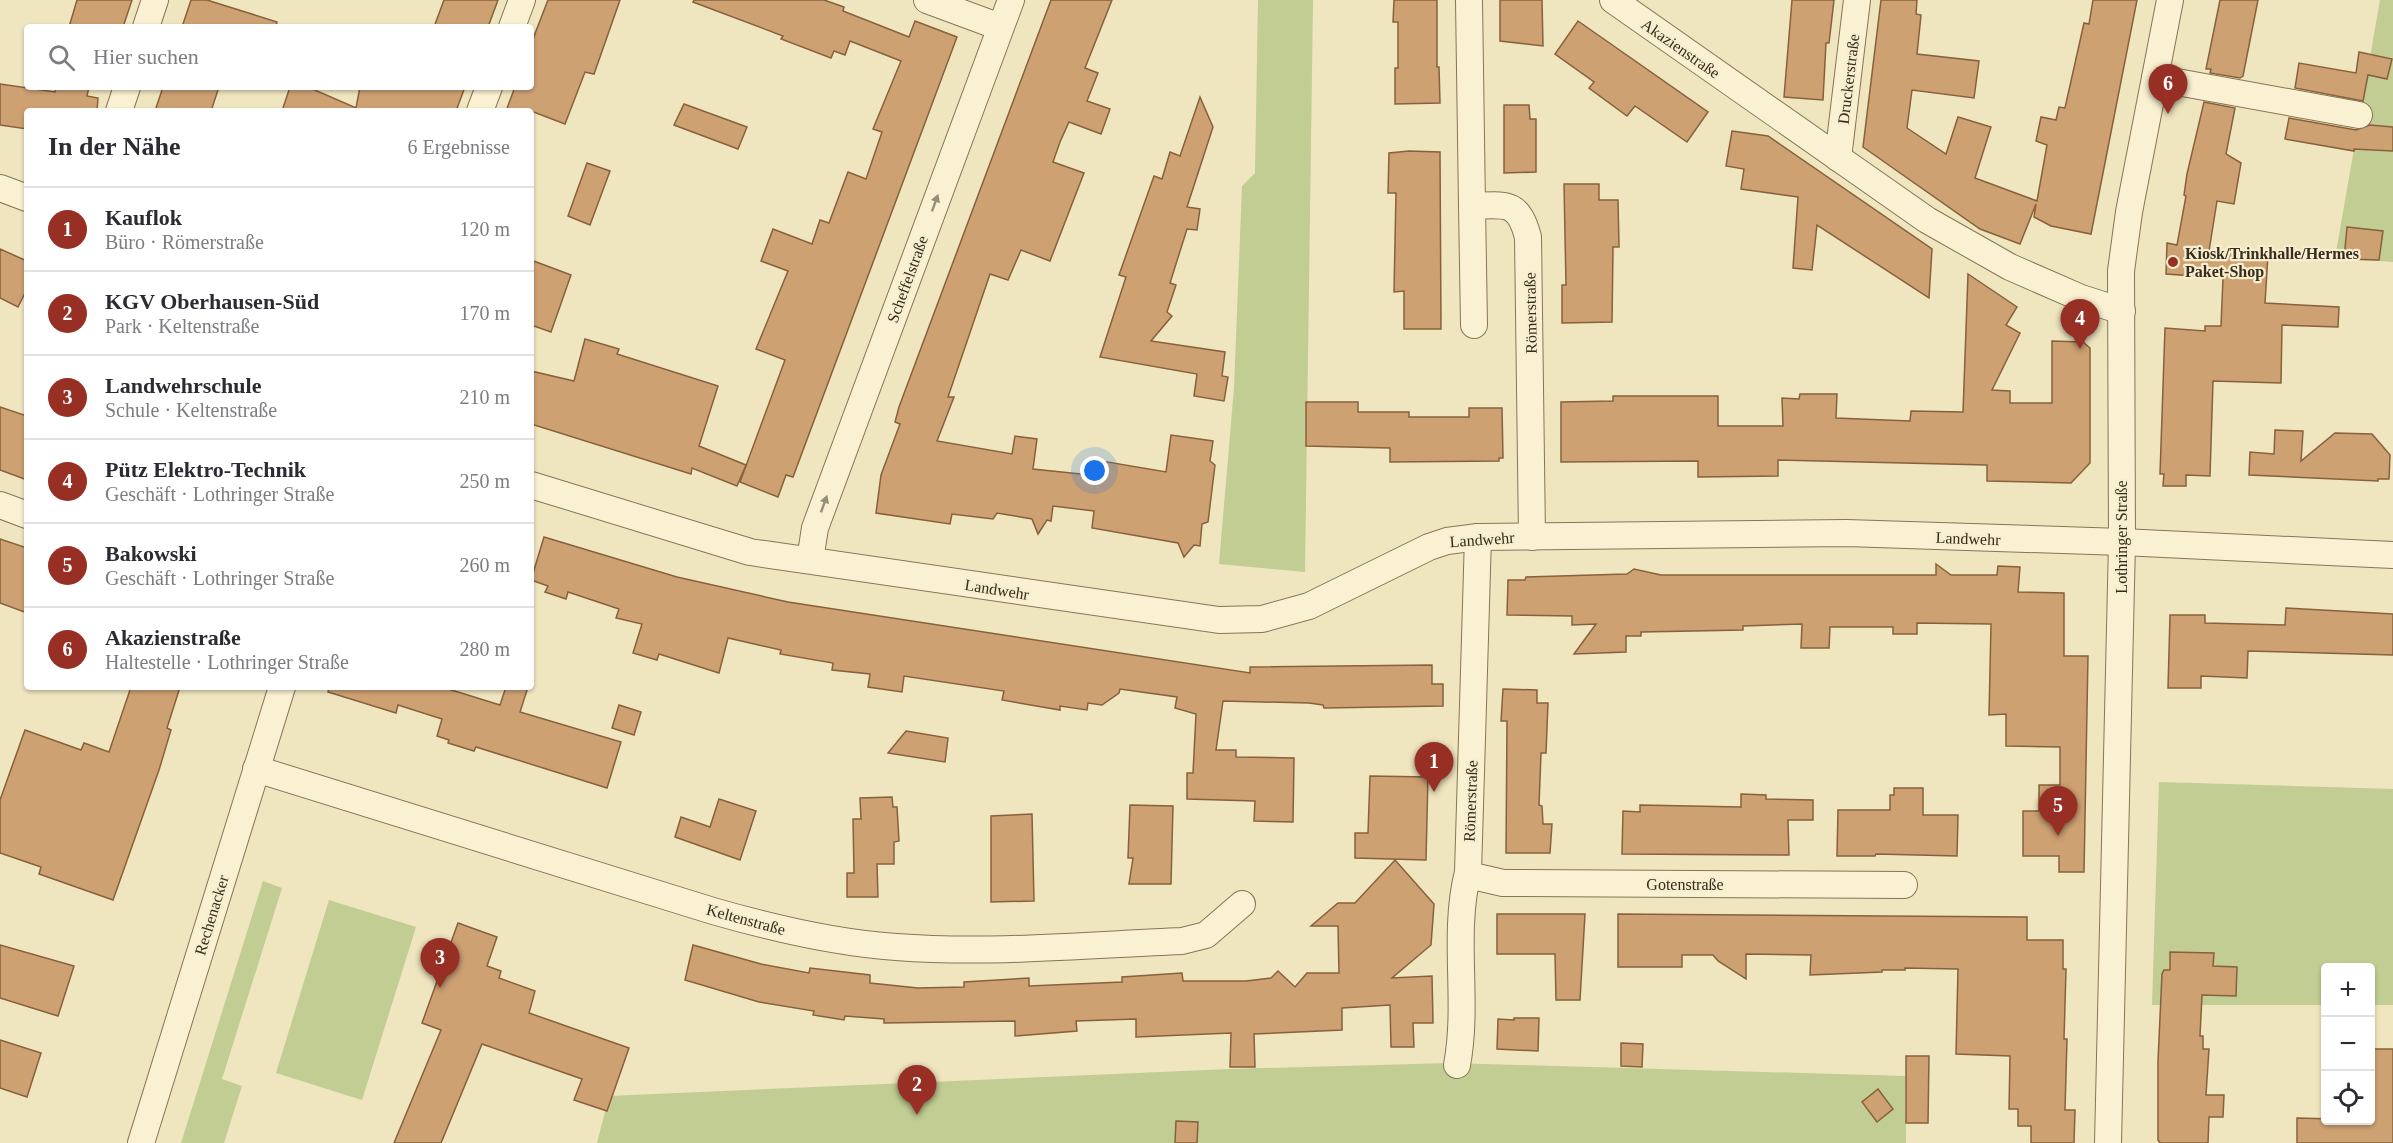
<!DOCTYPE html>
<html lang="de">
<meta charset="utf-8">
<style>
body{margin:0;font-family:"Times New Roman",serif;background:#f2f2f3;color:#2b2b33}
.controls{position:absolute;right:18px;bottom:18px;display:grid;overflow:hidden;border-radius:6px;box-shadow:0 2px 4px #0004}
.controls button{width:54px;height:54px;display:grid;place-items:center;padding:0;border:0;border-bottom:2px solid #e1e1e2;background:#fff;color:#2b2b33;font:30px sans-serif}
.you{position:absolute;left:1095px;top:471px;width:21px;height:21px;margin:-15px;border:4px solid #fff;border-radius:50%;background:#1a73e8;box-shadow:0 0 0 9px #1a73e833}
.badge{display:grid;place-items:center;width:39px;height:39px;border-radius:50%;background:#982f25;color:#fff;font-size:20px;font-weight:700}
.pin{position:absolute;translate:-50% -50px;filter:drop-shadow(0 2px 3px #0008)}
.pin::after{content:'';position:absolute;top:32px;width:21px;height:18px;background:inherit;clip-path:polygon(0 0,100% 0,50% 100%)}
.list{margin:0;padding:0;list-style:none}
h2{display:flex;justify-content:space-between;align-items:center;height:78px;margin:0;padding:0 24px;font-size:26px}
h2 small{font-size:20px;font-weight:400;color:#7c7c81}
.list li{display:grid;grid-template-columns:39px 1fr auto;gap:18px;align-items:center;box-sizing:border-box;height:84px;padding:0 24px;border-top:2px solid #e1e1e2}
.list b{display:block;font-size:22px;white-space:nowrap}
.list p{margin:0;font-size:20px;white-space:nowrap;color:#7c7c81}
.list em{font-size:20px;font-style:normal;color:#7c7c81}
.icon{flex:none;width:33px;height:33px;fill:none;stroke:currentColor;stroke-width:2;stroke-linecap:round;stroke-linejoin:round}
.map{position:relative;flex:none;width:2393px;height:1143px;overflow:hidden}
.search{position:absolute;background:#fff;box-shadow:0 2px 4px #0004;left:24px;top:24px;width:510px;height:66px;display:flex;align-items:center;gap:15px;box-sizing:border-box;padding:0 21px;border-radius:6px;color:#7c7c81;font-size:22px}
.panel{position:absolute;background:#fff;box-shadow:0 2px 4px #0004;left:24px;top:108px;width:510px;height:582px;border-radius:6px}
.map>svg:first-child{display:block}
</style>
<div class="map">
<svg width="2393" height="1143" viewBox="0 0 2393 1143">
<rect width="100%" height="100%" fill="#efe5bf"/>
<g fill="#c1cd93">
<polygon points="1258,0 1313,0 1305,572 1219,564 1234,388 1242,186 1255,173"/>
<polygon points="2380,0 2393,0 2393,262 2335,258"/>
<polygon points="2159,782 2393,789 2393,1005 2371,1005 2370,968 2326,968 2325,1005 2152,1005"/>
<polygon points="263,881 282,888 222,1079 242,1086 224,1143 181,1143"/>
<polygon points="329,900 416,927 362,1100 276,1073"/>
<polygon points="1450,1063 1905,1076 1906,1143 597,1143 609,1096 1230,1069"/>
</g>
<g fill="#cea173" stroke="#87613c" stroke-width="1.5">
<polygon points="77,0 132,0 123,27 69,27"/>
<polygon points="191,0 207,0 277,22 276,27 182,27"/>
<polygon points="444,0 498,0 488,27 434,27"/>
<polygon points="548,0 620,0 594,74 585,72 565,124 531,111 506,111 515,87 531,87 531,44"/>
<polygon points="694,0 824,0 844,7 843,11 909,37 915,21 957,37 793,477 786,475 778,497 740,482 785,360 756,349 788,271 761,261 773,229 812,244 820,220 829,223 848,172 866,179 882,132 873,129 901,61 850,41 845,55 834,51 831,58 781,39 783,36 693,2"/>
<polygon points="1051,0 1112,0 1085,68 1098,73 1087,101 1110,109 1101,134 1069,122 1060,142 1053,162 1084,173 1050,261 1021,250 1008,280 990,274 948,397 954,397 937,441 1012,454 1015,436 1037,439 1033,469 1100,476 1102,461 1166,472 1171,435 1213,441 1210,461 1215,465 1208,522 1202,524 1200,546 1194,545 1184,557 1178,543 1092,528 1094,511 1053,506 1051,521 1047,520 1038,534 1032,519 997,513 993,519 952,514 950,524 876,513 881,475 900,424 895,422 899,407"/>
<polygon points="1394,0 1437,0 1437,67 1439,67 1440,103 1395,104 1395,68 1398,68 1398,22 1393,22"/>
<polygon points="1500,0 1542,0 1543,46 1500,41"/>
<polygon points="1792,0 1834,0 1829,43 1826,43 1823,100 1784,97"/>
<polygon points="1881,0 1917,0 1916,14 1921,15 1917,54 1979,61 1974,98 1912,90 1907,128 1946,154 1958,117 1991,127 1975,178 2037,201 2047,145 2036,141 2041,117 2056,120 2059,107 2065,108 2084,23 2089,24 2093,0 2137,0 2091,234 2051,226 2034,217 2036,204 2020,244 1980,229 1863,147"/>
<polygon points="2220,0 2258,0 2243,76 2240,78 2210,73 2211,69 2206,69"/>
<polygon points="1578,21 1708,112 1687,142 1635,106 1627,116 1589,88 1594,82 1555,54"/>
<polygon points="2359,52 2392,59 2387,79 2368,75 2363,101 2295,88 2299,63 2356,73"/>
<polygon points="0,84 55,92 56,87 89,87 87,96 98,98 97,111 27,111 27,129 0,125"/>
<polygon points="163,87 219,87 211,111 155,111"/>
<polygon points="290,87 308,87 356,108 360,87 465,87 456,111 282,111"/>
<polygon points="1200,97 1213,127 1187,207 1200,209 1197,230 1187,229 1170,283 1176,285 1167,312 1172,316 1151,341 1225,352 1222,376 1228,377 1224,401 1194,396 1197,374 1100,357 1126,277 1119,275 1154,176 1162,179 1170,152 1180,156"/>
<polygon points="2204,102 2235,108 2226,154 2241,163 2234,204 2217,201 2209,251 2268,255 2265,303 2339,307 2338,327 2282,325 2281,383 2213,381 2210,476 2186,475 2186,486 2163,486 2164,474 2160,474 2165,328 2205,331 2205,326 2221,326 2223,278 2166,274 2167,243 2177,245 2186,196 2184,195 2187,174"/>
<polygon points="684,104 747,127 738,149 674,125"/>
<polygon points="1504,105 1529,105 1530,119 1536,119 1536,172 1504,173"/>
<polygon points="2289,118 2356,130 2370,125 2393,127 2393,151 2354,149 2354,151 2285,139"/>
<polygon points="1732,131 1768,136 1932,249 1929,298 1817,225 1812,270 1793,268 1798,197 1741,189 1744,169 1726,166"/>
<polygon points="1409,151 1440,152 1441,329 1404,329 1404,291 1394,292 1396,193 1388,193 1389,153"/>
<polygon points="587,163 610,171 590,225 568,216"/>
<polygon points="1564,184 1599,184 1599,200 1618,200 1619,247 1613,247 1612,322 1562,323 1562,285 1566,285"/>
<polygon points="2347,227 2383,231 2379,260 2344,259"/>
<polygon points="0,249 27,261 27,289 18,307 0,298"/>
<polygon points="531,260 571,275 551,332 531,325"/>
<polygon points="1968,274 2017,307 2006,325 2020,333 1992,390 2010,391 2010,403 2052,403 2052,341 2083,342 2090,348 2090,463 2071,483 1987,481 1987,465 1778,460 1778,476 1698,477 1698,461 1561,462 1561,402 1613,401 1613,396 1718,396 1718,426 1783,426 1782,398 1799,399 1800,394 1837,394 1836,418 1910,421 1911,411 1963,412"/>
<polygon points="585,339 619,349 617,354 718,386 699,446 746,465 737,486 692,468 691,474 531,424 531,371 574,381"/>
<polygon points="1306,402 1358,402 1358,412 1409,412 1409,417 1469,417 1469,408 1502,408 1503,458 1499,458 1499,461 1390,462 1390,448 1306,446"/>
<polygon points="0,407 27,416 27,480 0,470"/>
<polygon points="2275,430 2303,431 2301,461 2335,433 2372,434 2390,455 2389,479 2378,479 2378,481 2249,475 2250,452 2274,454"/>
<polygon points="544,537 677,577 788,602 1250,673 1250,667 1432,665 1432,684 1443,684 1443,706 1324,708 1323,705 1309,703 1223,701 1216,750 1236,750 1236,757 1294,758 1293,822 1254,821 1255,801 1187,799 1187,773 1193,773 1196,714 1175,708 1177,697 1120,689 1119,693 1102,705 1088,703 1087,710 1060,706 1060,710 1002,700 1004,691 904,676 902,692 868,687 870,674 832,670 833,663 780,654 781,650 728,638 719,673 659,654 657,660 633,653 642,624 616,618 619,609 568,592 566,599 545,592 548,586 531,580"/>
<polygon points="0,539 27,548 27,613 0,603"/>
<polygon points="1936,564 1951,575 1997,575 1998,566 2020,567 2018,592 2064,593 2064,656 2088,656 2084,872 2059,872 2059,856 2023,856 2023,811 2039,811 2039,785 2060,785 2060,747 2006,746 2006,714 1989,715 1991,624 1917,623 1917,634 1893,634 1893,627 1830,627 1829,648 1801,648 1802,624 1743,626 1743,630 1641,632 1641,636 1626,636 1626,652 1574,654 1596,624 1572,625 1572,616 1507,615 1508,580 1525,580 1526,577 1627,574 1634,569 1661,575 1936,575"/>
<polygon points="2286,608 2393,614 2393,655 2248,651 2247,678 2201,676 2201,688 2168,688 2170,615 2205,615 2205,623 2285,625"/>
<polygon points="131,687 180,687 167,728 171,730 159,770 113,900 39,874 41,867 0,853 0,800 25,730 81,750 84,743 109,752"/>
<polygon points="329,687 442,687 500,705 506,687 528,687 520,712 621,742 607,788 476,747 474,751 448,743 449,740 437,736 442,719 398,705 396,713 328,692"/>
<polygon points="1503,689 1537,690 1537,703 1548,703 1546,753 1541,753 1539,805 1542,806 1543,824 1552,824 1550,853 1506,853 1507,721 1501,721"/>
<polygon points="619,705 641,712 634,735 612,728"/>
<polygon points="906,731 948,738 945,762 888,753"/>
<polygon points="1370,776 1428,777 1426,860 1355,858 1355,833 1368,833"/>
<polygon points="1894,788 1923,788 1923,815 1958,815 1957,856 1876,854 1875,856 1837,856 1838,810 1890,810 1890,795 1894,795"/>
<polygon points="1741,794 1766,795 1766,799 1813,800 1813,820 1788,820 1789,855 1622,854 1623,811 1640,812 1640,805 1741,807"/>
<polygon points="892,797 893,807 897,807 899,841 894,842 894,864 877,864 878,897 847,897 847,873 854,873 853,819 861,819 860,798"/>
<polygon points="719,799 756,811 740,860 675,837 681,817 710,827"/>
<polygon points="1130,805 1173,806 1171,884 1129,884 1133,858 1128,858"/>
<polygon points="1032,814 1034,901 991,902 991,816"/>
<polygon points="1395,860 1434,904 1431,945 1392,978 1432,976 1433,1023 1413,1023 1414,1047 1391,1047 1390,1005 1342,1008 1342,1030 1254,1034 1255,1067 1230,1067 1231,1033 1136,1037 1136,1019 1076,1021 1077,1031 1015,1036 1015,1021 884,1023 884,1019 845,1016 844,1020 813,1015 814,1011 759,1002 685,980 693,945 761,964 809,973 810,968 870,975 870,983 918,988 964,987 964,982 1029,978 1029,986 1122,982 1122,977 1182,973 1183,981 1246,981 1271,978 1278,971 1295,987 1307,973 1339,973 1338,926 1311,926 1338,903 1355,903"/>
<polygon points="1497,914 1585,914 1580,1000 1556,1000 1555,954 1497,954"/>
<polygon points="1618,914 2027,917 2027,940 2063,940 2063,969 2066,969 2064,1039 2067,1039 2065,1110 2075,1110 2074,1143 2031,1143 2031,1126 2018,1126 2018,1109 2009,1109 2010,1056 1956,1054 1958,969 1905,968 1905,970 1882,970 1882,972 1810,975 1811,955 1746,954 1746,979 1718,961 1713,955 1682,955 1682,967 1618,967"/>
<polygon points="458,923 497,937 487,966 501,971 499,978 535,991 529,1013 629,1048 607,1111 574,1100 582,1079 482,1044 441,1143 394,1143 441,1030 422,1023"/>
<polygon points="0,945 74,966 58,1016 0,998"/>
<polygon points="2170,952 2214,953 2213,966 2237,967 2236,996 2202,995 2200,1036 2203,1036 2203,1049 2209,1049 2206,1095 2224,1095 2223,1117 2209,1117 2208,1143 2160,1143 2158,1140 2158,1061 2162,974 2164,970 2170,970"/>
<polygon points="1514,1018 1539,1018 1538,1051 1497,1049 1498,1019 1514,1020"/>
<polygon points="0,1040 41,1053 27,1097 0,1088"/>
<polygon points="1621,1043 1643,1044 1642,1067 1621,1066"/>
<polygon points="2370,1049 2393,1049 2393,1143 2297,1143 2297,1118 2370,1120"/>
<polygon points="1906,1056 1929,1056 1928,1123 1906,1123"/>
<polygon points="1878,1089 1893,1109 1877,1122 1862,1102"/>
<polygon points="1176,1121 1198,1122 1197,1143 1175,1143"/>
</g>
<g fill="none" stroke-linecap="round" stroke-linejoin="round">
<defs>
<g id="minor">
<polyline points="927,0 1000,27"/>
<path d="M1469 0 1472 206C1506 205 1518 200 1528 237L1532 537"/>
<polyline points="1613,0 1927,220 2010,267 2081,298 2122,311"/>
<polyline points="146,27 155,0"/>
<polyline points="512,27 522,0"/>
<polyline points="2155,78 2359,115"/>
<polyline points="119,111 127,87"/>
<polyline points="480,111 489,87"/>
<polyline points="1838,158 1857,0"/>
<polyline points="0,188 27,198"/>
<polyline points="1472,206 1474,325"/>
<polyline points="531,485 750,552 1219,620 1262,619 1309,606 1429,547 1447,541 1478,537 1846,533 2122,542 2393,555"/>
<polyline points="0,505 27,515"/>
<polyline points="810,560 815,528 1011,0"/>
<path d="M256 769 713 911C772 928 834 943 896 947 990 954 1087 945 1182 941L1206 935 1242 904"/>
<polyline points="1468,872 1477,877 1503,883 1904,885"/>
<path d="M1457 1065C1469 1001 1452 935 1468 872L1478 537"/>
<polyline points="141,1143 282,687"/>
<polyline points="2108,1143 2122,542 2121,271 2129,212 2170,0"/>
</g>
</defs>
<use href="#minor" stroke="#887557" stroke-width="28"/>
<use href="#minor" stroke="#faf1d2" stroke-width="26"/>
</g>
<defs><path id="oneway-solid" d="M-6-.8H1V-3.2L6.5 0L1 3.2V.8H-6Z" transform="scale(1.5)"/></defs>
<g fill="#988e77">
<use href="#oneway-solid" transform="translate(935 203) rotate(-70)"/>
<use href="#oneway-solid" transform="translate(824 504) rotate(-70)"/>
</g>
<circle fill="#982f25" stroke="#f6eece" stroke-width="2" cx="2173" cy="262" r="6"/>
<g text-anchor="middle" stroke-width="4.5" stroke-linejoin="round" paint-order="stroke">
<g font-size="16" fill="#372b1c" stroke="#f6eece">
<text transform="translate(1681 48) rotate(35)" y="6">Akazienstraße</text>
<text transform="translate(1848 79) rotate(-83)" y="6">Druckerstraße</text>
<text transform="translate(907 279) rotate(-70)" y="6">Scheffelstraße</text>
<text transform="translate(1530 313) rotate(-91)" y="6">Römerstraße</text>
<text transform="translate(2121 537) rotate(-90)" y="6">Lothringer Straße</text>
<text transform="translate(1968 538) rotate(2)" y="6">Landwehr</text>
<text transform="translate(1482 539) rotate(-4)" y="6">Landwehr</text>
<text transform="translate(997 589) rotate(9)" y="6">Landwehr</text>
<text transform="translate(1470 801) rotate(-88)" y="6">Römerstraße</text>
<text x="1685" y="890">Gotenstraße</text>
<text transform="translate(211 915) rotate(-73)" y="6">Rechenacker</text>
<text transform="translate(746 919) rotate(15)" y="6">Keltenstraße</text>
</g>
<g font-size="16" font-weight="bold" fill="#372b1c" stroke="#f6eece" text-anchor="start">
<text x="2185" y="259">Kiosk/Trinkhalle/Hermes<tspan x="2185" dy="18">Paket-Shop</tspan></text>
</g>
</g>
</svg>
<div class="controls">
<button>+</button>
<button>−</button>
<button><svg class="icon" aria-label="locate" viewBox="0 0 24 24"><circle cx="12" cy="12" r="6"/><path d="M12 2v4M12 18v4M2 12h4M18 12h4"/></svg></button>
</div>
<div class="you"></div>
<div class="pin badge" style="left:1434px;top:792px">1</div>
<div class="pin badge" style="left:917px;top:1115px">2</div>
<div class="pin badge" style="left:440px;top:988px">3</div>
<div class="pin badge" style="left:2080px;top:349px">4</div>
<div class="pin badge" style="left:2058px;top:836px">5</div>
<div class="pin badge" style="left:2168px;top:114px">6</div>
<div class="search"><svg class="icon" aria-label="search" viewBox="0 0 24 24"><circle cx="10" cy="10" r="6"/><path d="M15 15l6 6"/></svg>Hier suchen</div>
<section class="panel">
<h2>In der Nähe<small>6 Ergebnisse</small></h2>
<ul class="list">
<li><span class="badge">1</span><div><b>Kauflok</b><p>Büro · Römerstraße</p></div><em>120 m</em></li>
<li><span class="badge">2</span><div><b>KGV Oberhausen-Süd</b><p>Park · Keltenstraße</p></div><em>170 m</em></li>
<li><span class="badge">3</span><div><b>Landwehrschule</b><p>Schule · Keltenstraße</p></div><em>210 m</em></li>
<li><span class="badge">4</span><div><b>Pütz Elektro-Technik</b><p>Geschäft · Lothringer Straße</p></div><em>250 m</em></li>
<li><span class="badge">5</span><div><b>Bakowski</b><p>Geschäft · Lothringer Straße</p></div><em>260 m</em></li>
<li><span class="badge">6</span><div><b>Akazienstraße</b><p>Haltestelle · Lothringer Straße</p></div><em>280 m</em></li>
</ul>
</section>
</div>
